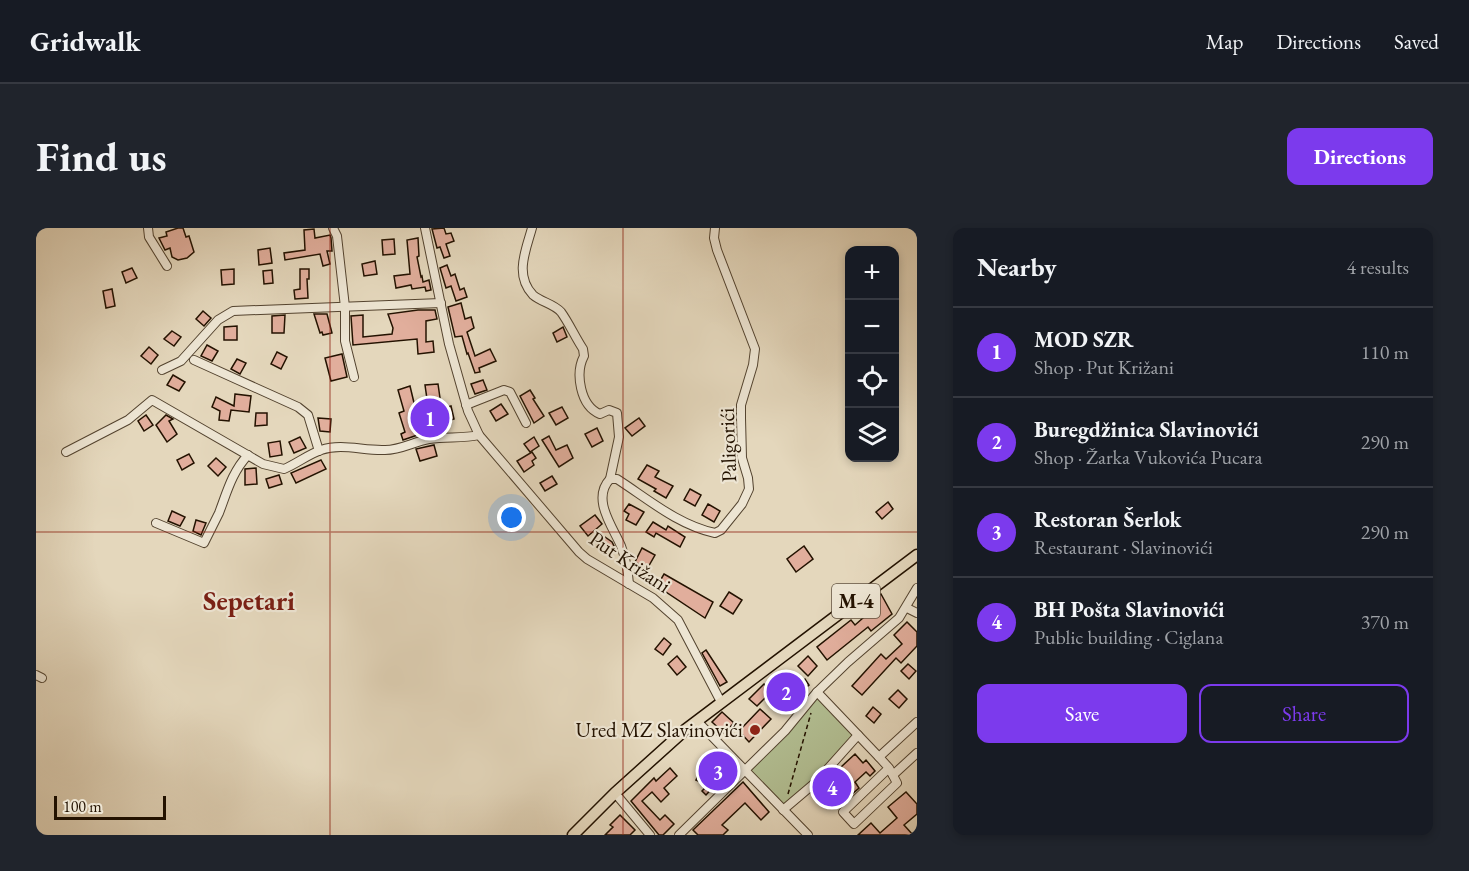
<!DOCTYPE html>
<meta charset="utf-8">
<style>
body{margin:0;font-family:"EB Garamond",serif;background:#20242c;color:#f1f3f6}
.controls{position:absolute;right:18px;top:18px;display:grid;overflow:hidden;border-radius:12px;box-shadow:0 3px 9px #0003}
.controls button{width:54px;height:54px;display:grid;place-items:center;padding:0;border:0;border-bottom:2px solid #363941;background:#171b24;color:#f1f3f6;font:30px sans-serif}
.scale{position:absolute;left:18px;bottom:15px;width:112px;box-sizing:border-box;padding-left:6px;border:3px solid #231200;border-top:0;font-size:16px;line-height:21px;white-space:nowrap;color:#231200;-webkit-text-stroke:4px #ede5d3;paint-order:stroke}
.you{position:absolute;left:476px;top:290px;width:21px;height:21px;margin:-15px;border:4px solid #fff;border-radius:50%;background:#1a73e8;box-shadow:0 0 0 9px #1a73e833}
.badge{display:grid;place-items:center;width:39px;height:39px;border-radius:50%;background:#7c3aed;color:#fff;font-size:20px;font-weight:700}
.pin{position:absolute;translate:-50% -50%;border:3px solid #fff;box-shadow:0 2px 6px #0006}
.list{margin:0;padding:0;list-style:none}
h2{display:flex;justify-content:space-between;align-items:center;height:78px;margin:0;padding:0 24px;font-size:26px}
h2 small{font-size:20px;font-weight:400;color:#9ea1a6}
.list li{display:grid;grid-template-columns:39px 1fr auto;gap:18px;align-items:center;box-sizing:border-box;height:90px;padding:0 24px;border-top:2px solid #363941}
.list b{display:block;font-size:22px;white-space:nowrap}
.list p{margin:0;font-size:20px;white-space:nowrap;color:#9ea1a6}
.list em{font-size:20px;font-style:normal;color:#9ea1a6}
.actions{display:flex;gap:12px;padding:18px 24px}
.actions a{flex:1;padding:14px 0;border:2px solid #7c3aed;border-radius:12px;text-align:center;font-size:21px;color:#7c3aed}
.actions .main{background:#7c3aed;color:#fff}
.icon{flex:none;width:33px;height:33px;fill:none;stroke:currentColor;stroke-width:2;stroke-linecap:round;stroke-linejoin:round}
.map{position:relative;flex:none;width:881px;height:607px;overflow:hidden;border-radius:12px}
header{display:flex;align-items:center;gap:36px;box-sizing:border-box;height:84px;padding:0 30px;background:#171b24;border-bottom:2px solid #363941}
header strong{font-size:28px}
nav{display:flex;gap:33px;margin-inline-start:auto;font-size:21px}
.intro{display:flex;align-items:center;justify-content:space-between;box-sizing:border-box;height:144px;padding:0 36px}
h1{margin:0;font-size:42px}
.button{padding:15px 27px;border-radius:12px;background:#7c3aed;color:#fff;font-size:21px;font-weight:700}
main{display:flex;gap:36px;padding:0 36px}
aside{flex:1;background:#171b24;border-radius:12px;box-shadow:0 3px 9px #0003}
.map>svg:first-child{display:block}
</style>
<header>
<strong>Gridwalk</strong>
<nav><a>Map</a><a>Directions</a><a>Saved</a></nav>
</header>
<div class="intro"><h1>Find us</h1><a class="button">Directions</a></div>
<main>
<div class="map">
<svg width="881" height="607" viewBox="0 0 881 607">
<rect width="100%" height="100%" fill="#e4d7bc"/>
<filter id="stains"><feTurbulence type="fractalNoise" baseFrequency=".00333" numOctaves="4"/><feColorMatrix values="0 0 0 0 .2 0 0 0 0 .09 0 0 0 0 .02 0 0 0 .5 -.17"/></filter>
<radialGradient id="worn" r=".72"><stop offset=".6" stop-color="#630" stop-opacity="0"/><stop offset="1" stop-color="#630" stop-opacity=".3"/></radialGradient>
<polygon fill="#b2be92" stroke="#6a6849" stroke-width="1.5" points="781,464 822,507 747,582 709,541"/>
<g fill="#e1ae9c" stroke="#231200" stroke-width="1.5">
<polygon points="142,0 147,0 150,9 153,8 158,24 151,30 142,32 136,29 134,20 129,22 123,10 131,8 130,4"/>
<polygon points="408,0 410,6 415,5 418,13 410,16 414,28 408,30 404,19 401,20 396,1"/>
<polygon points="278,1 279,10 294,7 295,10 296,23 291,23 294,36 287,38 284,26 249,32 248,25 269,22 268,2"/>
<polygon points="382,10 383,28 381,29 385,49 386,48 387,54 393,52 395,62 390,63 389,59 376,61 375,57 360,60 358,48 374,46 371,12"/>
<polygon points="358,11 359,26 347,27 346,12"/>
<polygon points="234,20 236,35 223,37 222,22"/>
<polygon points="339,33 341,46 328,48 326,36"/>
<polygon points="411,37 415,48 419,46 424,62 428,60 431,69 420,73 415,58 410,60 404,40"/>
<polygon points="96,40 101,50 90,55 86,44"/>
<polygon points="198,41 198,56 186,57 185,42"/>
<polygon points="264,41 273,41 273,51 271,51 272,70 259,71 258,62 264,61"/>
<polygon points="236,42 237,55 228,56 227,43"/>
<polygon points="76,61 79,78 70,80 67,63"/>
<polygon points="425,75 429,91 435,89 438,100 431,104 439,128 454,121 460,133 443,140 444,144 439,145 432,125 431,126 426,108 419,109 412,79"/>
<polygon points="382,82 399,82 401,91 390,93 390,114 397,113 398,124 382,126 381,111 317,117 315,88 327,87 327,109 356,106 357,100 352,86"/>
<polygon points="167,83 175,90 168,98 160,91"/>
<polygon points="278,86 291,86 296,105 287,107 286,104 284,105"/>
<polygon points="249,87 248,105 236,105 236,88"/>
<polygon points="201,98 201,112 188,112 188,99"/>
<polygon points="527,99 531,109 521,114 517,105"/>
<polygon points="136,103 145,109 138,118 128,111"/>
<polygon points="171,117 182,123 176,133 165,128"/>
<polygon points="113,119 122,127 115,136 105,128"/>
<polygon points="241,124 251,129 245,141 235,136"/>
<polygon points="306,126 311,149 295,153 289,130"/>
<polygon points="201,131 210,135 204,146 195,141"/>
<polygon points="137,147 149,154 143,163 131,157"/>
<polygon points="447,152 451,162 439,166 435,156"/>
<polygon points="402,156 404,170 391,171 389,157"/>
<polygon points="374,158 379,179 393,176 395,184 415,178 418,191 398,197 399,201 367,212 365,206 369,204 363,185 368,183 362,162"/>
<polygon points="494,162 499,170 497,171 508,188 498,195 484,168"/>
<polygon points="199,166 215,168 213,184 195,182 193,193 183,192 184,183 176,179 180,169 198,178"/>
<polygon points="465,176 472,186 460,193 454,183"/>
<polygon points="526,179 532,190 520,197 513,185"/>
<polygon points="220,185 231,185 231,197 219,198"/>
<polygon points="110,187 117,197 108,203 102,193"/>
<polygon points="130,187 137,191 133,193 141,206 131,214 120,197"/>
<polygon points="282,190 295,191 294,204 284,203"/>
<polygon points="603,190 609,198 596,208 589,200"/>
<polygon points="561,200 567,213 556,219 549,206"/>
<polygon points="513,208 520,222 531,217 537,230 523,239 506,212"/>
<polygon points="264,209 270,220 258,225 253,214"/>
<polygon points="498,209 503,218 494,224 488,216"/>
<polygon points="244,213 246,227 234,229 232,215"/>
<polygon points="398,217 401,228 384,233 380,221"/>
<polygon points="496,224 500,230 496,233 498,237 488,244 481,233"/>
<polygon points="153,226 158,235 146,242 141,232"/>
<polygon points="180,230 190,239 182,248 172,238"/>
<polygon points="285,232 290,241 260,255 255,245"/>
<polygon points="611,237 623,243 619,249 637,258 630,270 618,263 620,261 602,251"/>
<polygon points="220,240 221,256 209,257 209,241"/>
<polygon points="243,247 246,256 233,260 230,251"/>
<polygon points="516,248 521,256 509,263 504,255"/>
<polygon points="654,261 665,267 659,278 648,272"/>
<polygon points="852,274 857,281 846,291 840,284"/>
<polygon points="593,276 608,284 600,297 590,292 593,286 588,283"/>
<polygon points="672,276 684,283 678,294 666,287"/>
<polygon points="136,283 149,289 144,298 132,293"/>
<polygon points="559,287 566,296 552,308 544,298"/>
<polygon points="160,292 170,295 165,307 157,303"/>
<polygon points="617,294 630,302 632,298 649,309 644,319 620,305 618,309 610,304"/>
<polygon points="569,309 576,314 578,318 572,326 561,319"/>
<polygon points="768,318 777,331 760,344 751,331"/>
<polygon points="606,320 619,327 611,341 599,334"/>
<polygon points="628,346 677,374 669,390 621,358"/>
<polygon points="693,364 706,372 697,386 684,378"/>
<polygon points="845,366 856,386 835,403 832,399 791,432 781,419 815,392 819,397 836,382 832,375"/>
<polygon points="871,394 881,404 881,418 865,435 860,430 826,467 816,458 845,426 850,431 866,416 858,407"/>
<polygon points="628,410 635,416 627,427 619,421"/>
<polygon points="670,422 691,454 684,458 666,425"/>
<polygon points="641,428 650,439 641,447 632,436"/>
<polygon points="772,428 781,438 772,448 762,438"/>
<polygon points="872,436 880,443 873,451 865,443"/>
<polygon points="749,450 759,459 769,451 773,457 767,462 765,460 750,476 737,463"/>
<polygon points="728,456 735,464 721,478 713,471"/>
<polygon points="862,462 871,471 863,480 853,471"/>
<polygon points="837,479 845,486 838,495 830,488"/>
<polygon points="724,481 735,491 713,514 703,503"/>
<polygon points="686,484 698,495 688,505 676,494"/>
<polygon points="819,526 827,535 830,532 839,543 834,548 830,544 819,554 823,560 807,574 788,556 794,551 798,554 803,550 808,543 805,539"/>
<polygon points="683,532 693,542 670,567 666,563 672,557 660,552 664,543 670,545"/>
<polygon points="634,540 641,548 628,560 633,566 625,574 616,564 606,573 624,592 629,587 638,596 627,607 623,607 595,573 618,550 620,553"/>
<polygon points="707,554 733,584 725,592 709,575 686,597 692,602 687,607 662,607 657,602"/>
<polygon points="870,564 881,576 881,586 868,597 877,607 822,607 835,595 844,605 861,590 852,579"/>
<polygon points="584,587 599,602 594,607 569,607 577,599 574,597"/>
</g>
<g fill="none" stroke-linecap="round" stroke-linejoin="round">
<defs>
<g id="minor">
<polyline points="112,0 113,9 131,38"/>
<polyline points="297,0 301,8 309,79 309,113 318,149"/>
<polyline points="389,0 413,116 432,183 443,207 543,324 551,331 617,370 642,392 685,474"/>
<path d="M496 0C490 22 478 47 497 67 505 74 518 76 525 84 533 95 539 109 547 121L548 128C539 145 544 178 564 186L573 182 581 185 583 209 574 251"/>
<polyline points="158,132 262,179 272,187 283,223"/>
<polyline points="126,142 145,133 182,92 197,83 405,75"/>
<polyline points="430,177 468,162 474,164 490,195"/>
<path d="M30 224 92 192 116 172 227 236 248 241C260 236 273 226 285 222 306 215 327 223 349 222 365 222 377 214 393 211 410 208 426 211 443 207"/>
<path d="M120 295 168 315C173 305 178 295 183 285 191 264 196 244 212 227"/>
<path d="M593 356C592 343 590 331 585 318 577 299 555 271 574 251H581C612 271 642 297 679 305L685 302 706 276 713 261 712 250 706 230 705 190V177L717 137 719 121 681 22 678 10 679 0"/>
<polyline points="871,380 881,385"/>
<polyline points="0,447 6,450"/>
<polyline points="781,464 843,529 881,494"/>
<polyline points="661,493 772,607"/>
<polyline points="843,529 853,540 861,555 818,596 807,584 853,540"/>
<polyline points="857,547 881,525"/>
<polyline points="579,565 614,607"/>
<polyline points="747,582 780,554 822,507"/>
<polyline points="643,607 749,503 781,464 812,434 863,390 881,360"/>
</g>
<polyline id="major" points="537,607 579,565 649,502 881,327"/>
</defs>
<use href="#minor" stroke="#53432f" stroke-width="10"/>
<use href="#major" stroke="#231200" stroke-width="13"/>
<polyline stroke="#231200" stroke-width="1.5" stroke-dasharray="4.5 3" stroke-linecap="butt" points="752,566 775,485"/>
<use href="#minor" stroke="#ede5d3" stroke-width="8"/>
<use href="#major" stroke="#e4d7bc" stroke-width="10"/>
</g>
<path fill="none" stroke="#8f2418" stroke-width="1.5" stroke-opacity="0.55" d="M294 0V607M587 0V607M0 304H881"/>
<circle fill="#8f2418" stroke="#ede5d3" stroke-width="2" cx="719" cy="502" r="6"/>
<g text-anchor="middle" stroke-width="4.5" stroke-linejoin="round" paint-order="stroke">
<rect fill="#ede5d3" stroke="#60513f" stroke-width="1.5" x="796" y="356" width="48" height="34" rx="4.5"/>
<g font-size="20" font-weight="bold" fill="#231200">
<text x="820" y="380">M-4</text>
</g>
<g font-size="21" fill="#231200" stroke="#ede5d3">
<text transform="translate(692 217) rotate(-92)" y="7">Paligorići</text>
<text transform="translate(594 334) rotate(34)" y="7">Put Križani</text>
</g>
<g font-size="21" fill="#231200" stroke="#ede5d3" text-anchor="end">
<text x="707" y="509">Ured MZ Slavinovići</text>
</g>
<g font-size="27" font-weight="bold" fill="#7a1f14" stroke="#ede5d3">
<text x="213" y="382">Sepetari</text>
</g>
</g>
<rect width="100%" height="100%" filter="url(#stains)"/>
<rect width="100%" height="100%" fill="url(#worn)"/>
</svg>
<div class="controls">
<button>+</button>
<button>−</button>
<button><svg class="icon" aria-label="locate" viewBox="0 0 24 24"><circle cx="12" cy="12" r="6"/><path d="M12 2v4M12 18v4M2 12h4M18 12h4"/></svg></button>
<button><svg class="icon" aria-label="layers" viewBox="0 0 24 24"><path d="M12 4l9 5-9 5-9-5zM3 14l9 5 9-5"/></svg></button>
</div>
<div class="scale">100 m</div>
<div class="you"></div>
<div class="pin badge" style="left:394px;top:190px">1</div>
<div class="pin badge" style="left:750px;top:464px">2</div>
<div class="pin badge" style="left:682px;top:543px">3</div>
<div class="pin badge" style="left:796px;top:559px">4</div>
</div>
<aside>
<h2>Nearby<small>4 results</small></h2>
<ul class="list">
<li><span class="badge">1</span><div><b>MOD SZR</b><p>Shop · Put Križani</p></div><em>110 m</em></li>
<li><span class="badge">2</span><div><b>Buregdžinica Slavinovići</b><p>Shop · Žarka Vukovića Pucara</p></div><em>290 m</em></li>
<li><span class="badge">3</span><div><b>Restoran Šerlok</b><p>Restaurant · Slavinovići</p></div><em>290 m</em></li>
<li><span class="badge">4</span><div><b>BH Pošta Slavinovići</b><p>Public building · Ciglana</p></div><em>370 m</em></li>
</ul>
<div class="actions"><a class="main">Save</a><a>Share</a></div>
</aside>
</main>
